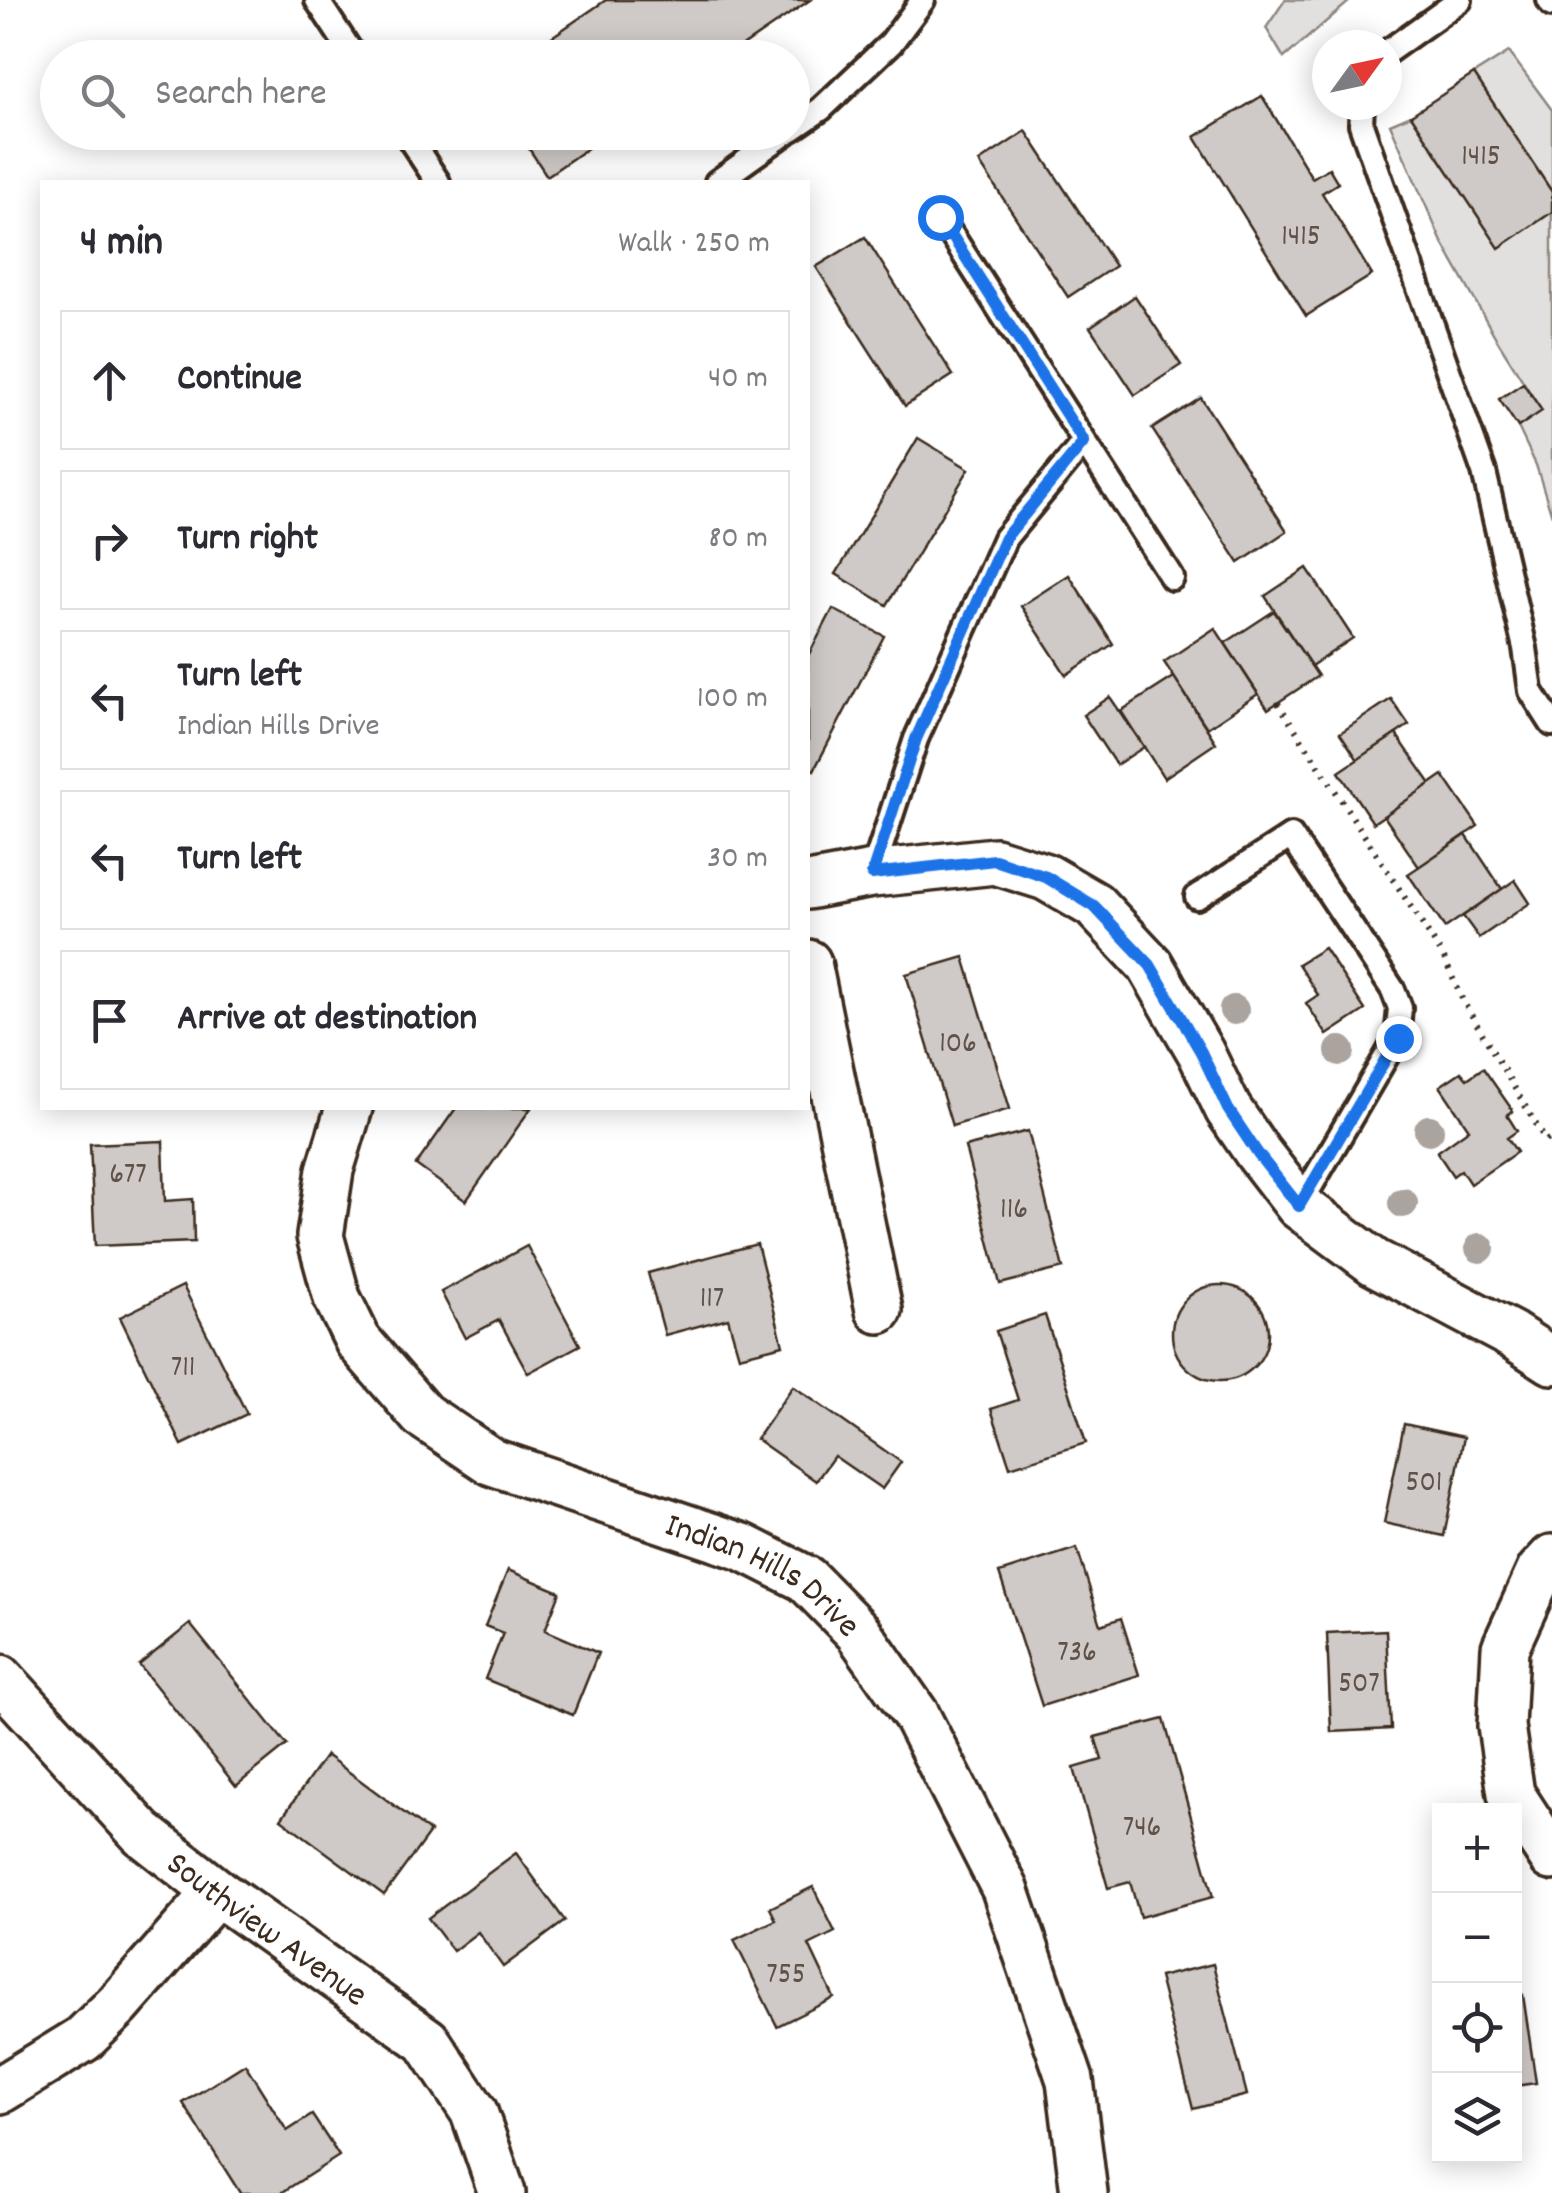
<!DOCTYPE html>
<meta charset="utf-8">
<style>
body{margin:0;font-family:Dekko,sans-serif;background:#f2f2f3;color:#2b2b33}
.controls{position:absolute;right:30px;bottom:30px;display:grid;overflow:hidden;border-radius:0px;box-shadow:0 5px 25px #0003}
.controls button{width:90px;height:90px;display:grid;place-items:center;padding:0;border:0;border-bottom:2px solid #e1e1e2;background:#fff;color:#2b2b33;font:50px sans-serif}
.compass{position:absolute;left:1312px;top:30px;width:90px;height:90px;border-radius:50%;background:#fff;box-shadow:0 5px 25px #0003;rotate:57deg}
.stop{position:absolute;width:30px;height:30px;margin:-22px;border:8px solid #1a73e8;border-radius:50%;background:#fff}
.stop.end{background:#1a73e8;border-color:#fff;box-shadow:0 2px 10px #0008}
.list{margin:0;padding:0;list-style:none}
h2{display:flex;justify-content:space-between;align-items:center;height:130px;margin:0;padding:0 40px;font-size:42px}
h2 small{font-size:32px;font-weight:400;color:#7c7c81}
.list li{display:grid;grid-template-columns:65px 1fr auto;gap:30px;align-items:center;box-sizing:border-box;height:140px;margin:0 20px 20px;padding:0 20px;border:2px solid #e1e1e2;border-radius:0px}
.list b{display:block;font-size:38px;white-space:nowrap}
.list p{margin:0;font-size:32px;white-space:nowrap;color:#7c7c81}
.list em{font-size:32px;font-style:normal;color:#7c7c81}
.icon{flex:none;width:55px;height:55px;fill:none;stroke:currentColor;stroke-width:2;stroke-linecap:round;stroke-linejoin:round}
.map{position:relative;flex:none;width:1552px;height:2193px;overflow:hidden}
.search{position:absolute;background:#fff;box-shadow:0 5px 25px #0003;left:40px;top:40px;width:770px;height:110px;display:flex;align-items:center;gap:25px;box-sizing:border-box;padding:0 35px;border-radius:55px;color:#7c7c81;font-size:38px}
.panel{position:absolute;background:#fff;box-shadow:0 5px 25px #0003;left:40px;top:180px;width:770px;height:930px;border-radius:0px}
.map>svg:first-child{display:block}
</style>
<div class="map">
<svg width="1552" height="2193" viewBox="0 0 1552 2193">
<rect width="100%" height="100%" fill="#fff"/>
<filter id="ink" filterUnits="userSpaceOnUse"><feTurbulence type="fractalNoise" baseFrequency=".01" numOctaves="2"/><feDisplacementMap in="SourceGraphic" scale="20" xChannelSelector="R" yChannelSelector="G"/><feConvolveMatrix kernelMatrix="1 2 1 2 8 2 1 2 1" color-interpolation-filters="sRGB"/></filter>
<g filter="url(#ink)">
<g fill="#e2e0de" stroke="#8e857e" stroke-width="2.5">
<polygon points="1285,0 1351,0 1284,58 1266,28"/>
<polygon points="1509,52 1552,110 1552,192 1474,74"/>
<polygon points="1411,115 1499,247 1552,212 1552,516 1536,465 1518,427 1541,410 1496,338 1441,240 1390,124"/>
</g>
<g fill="#cfcac7" stroke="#3b2a1e" stroke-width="2.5">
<polygon points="606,0 810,0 725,58 521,58"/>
<polygon points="1474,74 1552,192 1552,212 1499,248 1411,115"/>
<polygon points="1262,96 1312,178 1329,168 1338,183 1322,193 1372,275 1306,316 1195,137"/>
<polygon points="1026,131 1115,266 1068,297 979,162"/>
<polygon points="518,132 611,132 547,176"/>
<polygon points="865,237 953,375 905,406 816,267"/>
<polygon points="1135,296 1181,365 1135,395 1090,327"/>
<polygon points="1523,383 1542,411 1518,427 1499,399"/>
<polygon points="1201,398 1287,531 1239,563 1152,429"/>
<polygon points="918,438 969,469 887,605 836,574"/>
<polygon points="1307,568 1353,638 1311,666 1265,596"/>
<polygon points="1069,575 1113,644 1066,675 1021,606"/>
<polygon points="833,609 884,636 814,770 808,767 808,656"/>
<polygon points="1274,611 1318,676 1268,709 1225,643"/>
<polygon points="1215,628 1258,694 1207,728 1164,662"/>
<polygon points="1174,677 1216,743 1164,778 1121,711"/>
<polygon points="1110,697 1144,747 1116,765 1083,715"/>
<polygon points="1391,699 1409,725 1358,760 1340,733"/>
<polygon points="1396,734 1431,784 1373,823 1339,772"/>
<polygon points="1443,775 1478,826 1419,867 1384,816"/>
<polygon points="1466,835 1502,889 1445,928 1408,874"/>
<polygon points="1515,880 1530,903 1479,938 1463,916"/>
<polygon points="1324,948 1365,1010 1327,1035 1306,1003 1318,995 1298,964"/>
<polygon points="964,957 1010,1109 952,1126 906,974"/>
<polygon points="1483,1068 1513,1111 1507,1115 1517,1131 1507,1138 1517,1152 1470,1184 1461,1170 1453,1176 1437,1152 1469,1129 1440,1086 1461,1072 1467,1079"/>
<polygon points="456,1108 531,1108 466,1201 416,1165"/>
<polygon points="1028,1131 1063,1268 1000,1284 965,1147"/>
<polygon points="163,1141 165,1201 193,1199 194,1242 95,1246 90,1144"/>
<polygon points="757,1244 783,1345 739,1356 728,1318 665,1335 648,1273"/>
<polygon points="527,1246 580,1345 528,1373 499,1320 465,1338 441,1292"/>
<circle cx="1220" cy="1333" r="48"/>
<polygon points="183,1286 247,1414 182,1445 120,1317"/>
<polygon points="1045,1315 1086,1443 1010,1467 991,1409 1018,1400 996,1331"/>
<polygon points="793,1386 901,1462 882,1489 834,1456 816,1481 756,1439"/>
<polygon points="1404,1424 1464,1437 1444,1536 1384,1523"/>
<polygon points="1077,1548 1101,1625 1121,1618 1139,1675 1042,1706 999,1573"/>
<polygon points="508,1570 560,1592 545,1630 598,1653 573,1715 485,1679 503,1633 485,1626"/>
<polygon points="190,1624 287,1745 236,1786 139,1665"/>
<polygon points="1386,1630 1391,1729 1331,1732 1327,1633"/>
<polygon points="1164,1719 1213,1897 1140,1917 1130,1882 1108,1888 1074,1768 1102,1760 1095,1737"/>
<polygon points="326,1755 430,1832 384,1895 281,1819"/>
<polygon points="516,1853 565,1921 503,1967 478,1932 453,1951 428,1918"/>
<polygon points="813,1887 835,1932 809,1945 834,1998 777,2026 734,1940 776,1920 770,1908"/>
<polygon points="1213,1964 1247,2095 1193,2109 1159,1977"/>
<polygon points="1523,1995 1536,2083 1514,2086 1514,1997"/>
<polygon points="245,2064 287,2131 312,2115 339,2156 281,2193 240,2193 183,2103"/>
</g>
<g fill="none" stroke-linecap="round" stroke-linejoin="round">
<defs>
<g id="lane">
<polyline points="317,0 355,58"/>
<polyline points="1549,0 1552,5"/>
<polyline points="1387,52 1460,0"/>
<polyline points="1362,105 1361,124 1484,472 1525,648 1531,691 1552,724"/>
<polyline points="792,129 821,109 891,43 923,0"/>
<polyline points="405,132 438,182"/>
<polyline points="717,182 787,132"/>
<polyline points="940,217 1172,578"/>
<polyline points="872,874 916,739 1005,538 1084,442"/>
<polyline points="1197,897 1291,836 1393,990 1400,1008 1397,1038 1299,1206"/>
</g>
<g id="street">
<polyline points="808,886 872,874 995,861 1046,877 1094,905 1150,965 1201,1053 1228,1109 1258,1153 1299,1206 1374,1262 1512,1335 1552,1361"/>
<polyline points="808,963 879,1310"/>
<path id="s1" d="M349 1108 330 1170 320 1236 337 1298 358 1341 422 1415 492 1462 743 1547 806 1579 858 1632 916 1715 1005 1889 1070 2080 1084 2193"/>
<polyline points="1552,1558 1540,1571 1505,1648 1501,1726 1511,1794 1552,1857"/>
<path id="s2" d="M0 1678 142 1833 217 1892 427 2041 474 2112 502 2193"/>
<polyline points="0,2090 83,2039 118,2005 217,1892"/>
</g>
</defs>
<use href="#lane" stroke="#3b2a1e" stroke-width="30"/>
<use href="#street" stroke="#3b2a1e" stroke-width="52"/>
<polyline stroke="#3b2a1e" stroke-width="6" stroke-dasharray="2.5 8" stroke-linecap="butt" points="1278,703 1443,956 1463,1001 1546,1141 1552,1137"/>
<use href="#lane" stroke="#fff" stroke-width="22"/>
<use href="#street" stroke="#fff" stroke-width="45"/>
</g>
<g fill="#aaa39e">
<circle cx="1234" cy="1010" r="15"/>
<circle cx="1340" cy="1051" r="15"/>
<circle cx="1429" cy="1130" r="15"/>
<circle cx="1403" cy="1203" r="15"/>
<circle cx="1480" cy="1248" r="15"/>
</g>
</g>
<g fill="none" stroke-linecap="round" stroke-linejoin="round" filter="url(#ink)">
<polyline stroke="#1a73e8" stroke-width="12" points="940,217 1084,442 1005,538 916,739 872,874 995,860 1046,877 1094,906 1150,965 1201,1052 1228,1109 1258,1154 1299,1206 1398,1038"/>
</g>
<g text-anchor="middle" stroke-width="10" stroke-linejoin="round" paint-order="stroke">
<g font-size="30" fill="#605248">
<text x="1481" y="164">1415</text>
<text x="1301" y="244">1415</text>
<text x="958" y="1051">106</text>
<text x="128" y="1182">677</text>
<text x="1014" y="1217">116</text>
<text x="712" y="1306">117</text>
<text x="183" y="1375">711</text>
<text x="1424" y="1490">501</text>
<text x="1077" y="1660">736</text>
<text x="1359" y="1691">507</text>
<text x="1142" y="1835">746</text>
<text x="786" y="1982">755</text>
</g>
<g font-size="35" fill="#3b2a1e" stroke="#fff">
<text dy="12" stroke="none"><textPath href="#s1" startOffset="722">Indian Hills Drive</textPath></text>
<text dy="12" stroke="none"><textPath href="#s2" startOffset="368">Southview Avenue</textPath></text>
</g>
</g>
</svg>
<div class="controls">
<button>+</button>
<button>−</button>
<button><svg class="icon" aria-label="locate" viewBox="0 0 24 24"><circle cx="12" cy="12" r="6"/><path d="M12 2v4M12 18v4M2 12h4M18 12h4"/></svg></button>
<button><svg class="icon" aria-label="layers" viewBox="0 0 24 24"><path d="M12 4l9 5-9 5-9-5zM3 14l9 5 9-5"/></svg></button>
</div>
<svg class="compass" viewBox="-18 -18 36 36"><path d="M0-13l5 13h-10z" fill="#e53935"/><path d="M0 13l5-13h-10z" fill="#7c7c81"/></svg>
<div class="stop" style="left:940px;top:217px"></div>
<div class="stop end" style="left:1398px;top:1038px"></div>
<div class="search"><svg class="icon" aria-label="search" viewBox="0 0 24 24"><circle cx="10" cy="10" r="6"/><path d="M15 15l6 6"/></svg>Search here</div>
<section class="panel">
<h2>4 min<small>Walk · 250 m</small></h2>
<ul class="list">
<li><svg class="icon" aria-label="ahead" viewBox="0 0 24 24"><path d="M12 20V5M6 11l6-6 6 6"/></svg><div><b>Continue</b></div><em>40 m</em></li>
<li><svg class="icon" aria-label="right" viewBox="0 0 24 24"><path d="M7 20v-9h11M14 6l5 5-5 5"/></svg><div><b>Turn right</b></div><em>80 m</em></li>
<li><svg class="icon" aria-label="left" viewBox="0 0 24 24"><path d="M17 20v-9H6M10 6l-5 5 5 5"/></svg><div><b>Turn left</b><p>Indian Hills Drive</p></div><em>100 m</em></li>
<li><svg class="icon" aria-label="left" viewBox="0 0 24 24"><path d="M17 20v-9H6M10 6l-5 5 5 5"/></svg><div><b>Turn left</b></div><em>30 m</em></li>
<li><svg class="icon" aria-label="arrive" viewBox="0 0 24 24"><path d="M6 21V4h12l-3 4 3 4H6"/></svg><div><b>Arrive at destination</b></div></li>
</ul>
</section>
</div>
